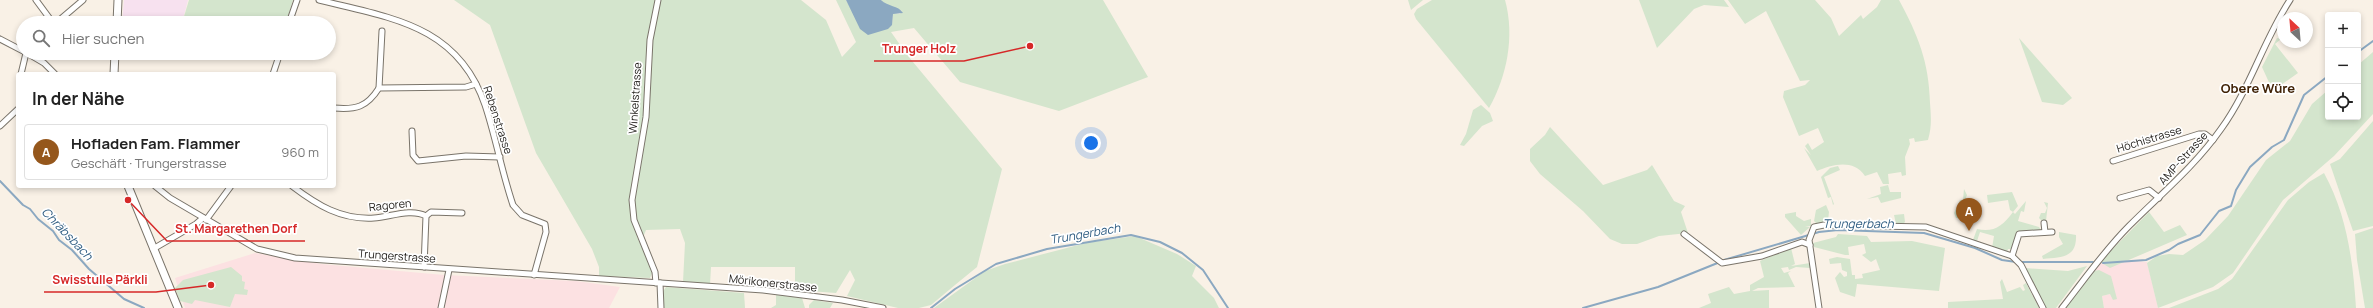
<!DOCTYPE html>
<html lang="de">
<meta charset="utf-8">
<style>
body{margin:0;font-family:Manrope,sans-serif;background:#f2f2f2;color:#222}
.controls{position:absolute;right:12px;top:12px;display:grid;overflow:hidden;border-radius:4px;box-shadow:0 2px 6px #0003}
.controls button{width:36px;height:36px;display:grid;place-items:center;padding:0;border:0;border-bottom:1px solid #e0e0e0;background:#fff;color:#222;font:20px sans-serif}
.compass{position:absolute;left:2277px;top:12px;width:36px;height:36px;border-radius:50%;background:#fff;box-shadow:0 2px 6px #0003;rotate:334deg}
.you{position:absolute;left:1091px;top:143px;width:14px;height:14px;margin:-10px;border:3px solid #fff;border-radius:50%;background:#1a73e8;box-shadow:0 0 0 6px #1a73e833}
.badge{display:grid;place-items:center;width:26px;height:26px;border-radius:50%;background:#95571c;color:#fff;font-size:13px;font-weight:700}
.pin{position:absolute;translate:-50% -33px;filter:drop-shadow(0 1px 2px #0008)}
.pin::after{content:'';position:absolute;top:21px;width:14px;height:12px;background:inherit;clip-path:polygon(0 0,100% 0,50% 100%)}
.list{margin:0;padding:0;list-style:none}
h2{display:flex;justify-content:space-between;align-items:center;height:52px;margin:0;padding:0 16px;font-size:17px}
h2 small{font-size:13px;font-weight:400;color:#767676}
.list li{display:grid;grid-template-columns:26px 1fr auto;gap:12px;align-items:center;box-sizing:border-box;height:56px;margin:0 8px 8px;padding:0 8px;border:1px solid #e0e0e0;border-radius:4px}
.list b{display:block;font-size:15px;white-space:nowrap}
.list p{margin:0;font-size:13px;white-space:nowrap;color:#767676}
.list em{font-size:13px;font-style:normal;color:#767676}
.icon{flex:none;width:22px;height:22px;fill:none;stroke:currentColor;stroke-width:2;stroke-linecap:round;stroke-linejoin:round}
.map{position:relative;flex:none;width:2373px;height:308px;overflow:hidden}
.search{position:absolute;background:#fff;box-shadow:0 2px 6px #0003;left:16px;top:16px;width:320px;height:44px;display:flex;align-items:center;gap:10px;box-sizing:border-box;padding:0 14px;border-radius:22px;color:#767676;font-size:15px}
.panel{position:absolute;background:#fff;box-shadow:0 2px 6px #0003;left:16px;top:72px;width:320px;height:116px;border-radius:4px}
.map>svg:first-child{display:block}
</style>
<div class="map">
<svg width="2373" height="308" viewBox="0 0 2373 308">
<rect width="100%" height="100%" fill="#f9f1e6"/>
<g fill="#fce1e2">
<polygon points="255,253 321,264 444,275 576,281 620,287 609,308 185,308 175,278"/>
<polygon points="2127,260 2147,262 2158,308 2104,308 2102,296 2110,294 2099,270 2094,271 2100,262"/>
</g>
<polygon fill="#f7e1ef" points="124,0 188,0 182,23 122,23"/>
<g fill="#d4e5cd">
<polygon points="189,0 293,0 286,23 182,23"/>
<polygon points="454,0 801,0 826,20 842,57 856,42 836,0 846,0 852,11 892,23 893,13 900,14 902,11 886,5 881,0 1103,0 1148,77 1059,111 960,82 914,28 891,32 908,56 1002,169 977,267 955,285 931,305 919,308 898,308 847,296 855,280 850,270 836,293 795,290 795,267 711,267 710,285 683,282 685,243 680,229 646,230 644,235 637,237 653,271 650,278 599,276 599,267 592,249 536,153 490,25"/>
<polygon points="1408,0 1423,0 1411,10"/>
<path d="M1432 0H1505C1515 36 1507 76 1489 108L1416 19 1414 14 1417 9Z"/>
<polygon points="1639,0 1724,0 1729,7 1704,5 1694,9 1657,48"/>
<path d="M1728 0H1815L1831 18 1839 36 1861 15 1863 19 1877 7 1881 0H1899C1918 35 1929 62 1930 103 1931 116 1932 127 1928 140L1915 142 1914 138 1909 139 1910 144 1905 157 1906 175 1902 176 1901 172 1888 174 1889 184H1883L1877 172 1865 176C1853 158 1831 165 1817 171L1804 148 1811 155 1805 146 1808 143 1812 150 1824 142 1818 128 1799 136 1783 97 1784 91 1805 85 1810 80 1800 81 1766 11 1745 24Z"/>
<polygon points="2019,38 2072,98 2063,105 2042,102"/>
<polygon points="2277,38 2281,39 2275,44 2298,73 2278,87 2272,89 2262,67"/>
<polygon points="2373,52 2373,114 2334,156 2283,200 2233,273 2213,287 2158,308 2147,263 2157,256 2169,254 2183,255 2205,240 2228,216 2266,160 2290,141 2312,104 2328,90 2328,117 2358,117 2358,65"/>
<polygon points="1481,105 1490,113 1493,121 1482,126 1464,146 1460,145 1466,134 1473,110"/>
<polygon points="2373,121 2373,226 2353,231 2330,164 2340,159"/>
<polygon points="1550,127 1603,185 1647,170 1652,165 1674,201 1685,206 1681,212 1688,233 1659,236 1637,244 1622,244 1610,239 1583,211 1540,174 1530,161 1530,149 1545,135"/>
<polygon points="1838,166 1840,170 1824,177 1834,204 1833,205 1831,197 1828,198 1821,177 1830,168"/>
<path d="M2324 173C2347 215 2353 261 2356 308H2169L2218 289 2232 279 2288 200 2309 182Z"/>
<polygon points="1888,185 1890,192 1901,192 1901,198 1881,203 1878,197 1867,199 1881,194 1880,187"/>
<polygon points="1964,189 1967,195 1959,218 1956,218 1954,213 1960,200 1963,200"/>
<polygon points="2012,192 2018,206 2013,212 2010,210 2008,200 1988,203 1987,195"/>
<path d="M2026 201 2024 212 2021 211 2018 221 2039 227 2041 230 2016 233 2013 249H2008L2007 252 1992 248 1994 236 1980 232 1977 241 1973 240 1977 229C1993 233 2003 226 2013 212L2015 214Z"/>
<polygon points="2044,202 2048,203 2046,221 2042,221 2039,218 2041,213 2045,213 2047,208"/>
<polygon points="1826,205 1829,212 1828,221 1817,224 1814,221 1816,210"/>
<polygon points="1796,212 1796,216 1804,221 1811,219 1811,226 1805,226 1810,227 1801,235 1785,217 1785,214"/>
<polygon points="2149,212 2164,232 2180,225 2187,235 2110,268 2100,262"/>
<polygon points="1904,214 1905,222 1903,224 1896,224 1894,215"/>
<polygon points="2373,228 2373,308 2365,308 2357,260 2355,234"/>
<path d="M2059 232 2076 235C2077 258 2062 257 2043 259L2042 256 2063 244 2059 237Z"/>
<polygon points="1838,234 1867,236 1871,242 1912,241 1945,248 1939,291 1857,284 1855,297 1840,292 1835,278 1840,272 1844,277 1847,276 1847,272 1842,270 1841,263 1830,264 1829,259 1837,257 1850,259 1852,275 1855,275 1855,279 1863,278 1862,274 1880,270 1876,259 1871,262 1862,255 1866,253 1864,244 1848,247 1849,255 1845,255 1814,247 1813,243 1836,237"/>
<polygon points="1135,236 1177,254 1196,266 1192,276 1214,298 1219,308 934,308 985,271 1005,264 1086,243"/>
<polygon points="1791,248 1795,264 1791,266 1810,263 1810,268 1796,267 1789,270 1788,267 1781,268 1784,273 1791,271 1788,273 1795,287 1758,288 1752,291 1769,290 1769,308 1699,308 1711,303 1708,294 1729,287 1734,294 1750,291 1750,285 1764,277 1760,261"/>
<polygon points="2087,266 2056,308 2045,308 2025,268 2068,271"/>
<polygon points="231,267 242,276 242,281 245,282 244,289 248,290 247,295 235,294 230,307 195,300 192,304 180,301 175,288 183,280"/>
<polygon points="2099,270 2111,276 2117,299 2113,300 2110,294 2102,296 2104,308 2066,308 2094,271"/>
<polygon points="2002,279 2007,292 2020,287 2023,291 2025,290 2023,285 2026,283 2039,308 1948,308 1948,302 2003,299 2000,282"/>
<polygon points="666,287 744,293 745,308 663,308 662,293"/>
<polygon points="776,295 802,298 805,308 771,308 776,305"/>
<polygon points="814,300 833,303 830,308 809,308 809,305"/>
</g>
<path fill="#8ba8c1" d="M846 0H881C888 7 898 5 903 13L893 14 892 25 888 29 868 35 860 29Z"/>
<g fill="none" stroke-linecap="round" stroke-linejoin="round">
<g stroke="#8ba8c1" stroke-width="2">
<polyline points="2358,52 2373,41"/>
<polyline points="0,181 23,205 30,209 38,219 53,231 59,240 72,250 89,269 124,299 144,308"/>
<polyline points="1724,260 1819,232 1838,230 1924,233 1975,248 2002,260 2016,262"/>
<polyline points="2021,262 2093,262"/>
<polyline points="2103,263 2146,260 2169,250 2178,244 2200,235 2219,211 2231,206 2236,190 2250,167 2272,147 2284,140 2304,95 2328,76"/>
<polyline points="931,308 955,289 996,264 1047,249 1131,235 1160,242 1182,253 1203,270 1228,308"/>
<polyline points="1583,308 1658,287 1720,262"/>
</g>
<defs>
<g id="street">
<polyline points="36,0 53,23"/>
<path d="M319 0C391 18 458 25 485 105 496 138 502 173 513 205L522 215 545 224 546 232 534 275"/>
<polyline points="56,23 83,0"/>
<polyline points="289,23 297,0"/>
<polyline points="0,39 23,51"/>
<polyline points="27,53 44,63 55,74"/>
<polyline points="21,74 26,53"/>
<polyline points="273,74 280,53"/>
<polyline points="379,88 382,31"/>
<path d="M334 108C356 110 367 107 379 88L466 87 476 84"/>
<polyline points="0,126 18,109"/>
<polyline points="412,131 413,155 418,161 466,156 500,157"/>
<polyline points="2113,161 2199,134 2205,134 2213,140"/>
<polyline points="155,186 170,198 257,249 295,258 763,290 842,300 883,308"/>
<path d="M292 186C317 205 341 220 374 218 390 217 411 208 426 216L424 267"/>
<polyline points="2120,198 2149,190 2159,198"/>
<polyline points="426,216 431,212 462,213"/>
<polyline points="206,220 231,186"/>
<polyline points="2044,223 2045,232"/>
<polyline points="1684,234 1722,263 1762,256 1802,242 1810,245"/>
<polyline points="153,249 196,224 203,218"/>
<polyline points="2012,256 2019,234 2052,232"/>
<polyline points="656,283 655,272 634,220 632,200 646,117 650,40 658,0"/>
<polyline points="660,283 661,308"/>
<polyline points="441,308 449,270"/>
<polyline points="1819,308 1809,240 1814,227 1824,225 1926,227 2012,256 2021,265 2043,308"/>
<path d="M2062 308C2084 280 2104 251 2129 226 2161 194 2195 166 2221 129 2250 89 2263 41 2290 0"/>
</g>
<g id="secondary">
<polyline points="117,23 118,0"/>
<polyline points="114,74 115,53"/>
<polyline points="128,186 178,308"/>
</g>
</defs>
<use href="#street" stroke="#7a746a" stroke-width="7"/>
<use href="#secondary" stroke="#7a746a" stroke-width="9"/>
<use href="#street" stroke="#fff" stroke-width="5"/>
<use href="#secondary" stroke="#fff" stroke-width="7"/>
</g>
<g text-anchor="middle" stroke-width="3.5" stroke-linejoin="round" paint-order="stroke">
<g font-size="11" fill="#1f1c18" stroke="#fff">
<text transform="translate(635 98) rotate(-86)" y="4">Winkelstrasse</text>
<text transform="translate(498 120) rotate(72)" y="4">Rebenstrasse</text>
<text transform="translate(2149 139) rotate(-17)" y="4">Höchistrasse</text>
<text transform="translate(2183 158) rotate(-48)" y="4">AMP-Strasse</text>
<text transform="translate(390 205) rotate(-6)" y="4">Ragoren</text>
<text transform="translate(397 256) rotate(4)" y="4">Trungerstrasse</text>
<text transform="translate(773 283) rotate(6)" y="4">Mörikonerstrasse</text>
</g>
<g font-size="12" font-style="italic" fill="#2e5c81" stroke="#fff">
<text x="1858" y="228">Trungerbach</text>
<text transform="translate(67 234) rotate(46)" y="4">Chräbsbach</text>
<text transform="translate(1085 234) rotate(-10)" y="4">Trungerbach</text>
</g>
<g font-size="13" font-weight="bold" fill="#402206" stroke="#fff">
<text x="2258" y="93">Obere Würe</text>
</g>
</g>
<path fill="none" stroke="#d62828" stroke-width="1.5" d="M1030 46L964 61H874M128 200L167 241H305M211 285L156 292H44"/>
<g fill="#d62828" stroke="#fff" stroke-width="1.5">
<circle cx="1030" cy="46" r="4"/>
<circle cx="128" cy="200" r="4"/>
<circle cx="211" cy="285" r="4"/>
</g>
<g font-size="12" text-anchor="middle" font-weight="bold" fill="#d62828" stroke="#fff" stroke-width="3.5" stroke-linejoin="round" paint-order="stroke">
<text x="919" y="53">Trunger Holz</text>
<text x="236" y="233">St. Margarethen Dorf</text>
<text x="100" y="284">Swisstulle Pärkli</text>
</g>
</svg>
<div class="controls">
<button>+</button>
<button>−</button>
<button><svg class="icon" aria-label="locate" viewBox="0 0 24 24"><circle cx="12" cy="12" r="6"/><path d="M12 2v4M12 18v4M2 12h4M18 12h4"/></svg></button>
</div>
<svg class="compass" viewBox="-18 -18 36 36"><path d="M0-13l5 13h-10z" fill="#e53935"/><path d="M0 13l5-13h-10z" fill="#767676"/></svg>
<div class="you"></div>
<div class="pin badge" style="left:1969px;top:231px">A</div>
<div class="search"><svg class="icon" aria-label="search" viewBox="0 0 24 24"><circle cx="10" cy="10" r="6"/><path d="M15 15l6 6"/></svg>Hier suchen</div>
<section class="panel">
<h2>In der Nähe<small></small></h2>
<ul class="list">
<li><span class="badge">A</span><div><b>Hofladen Fam. Flammer</b><p>Geschäft · Trungerstrasse</p></div><em>960 m</em></li>
</ul>
</section>
</div>
